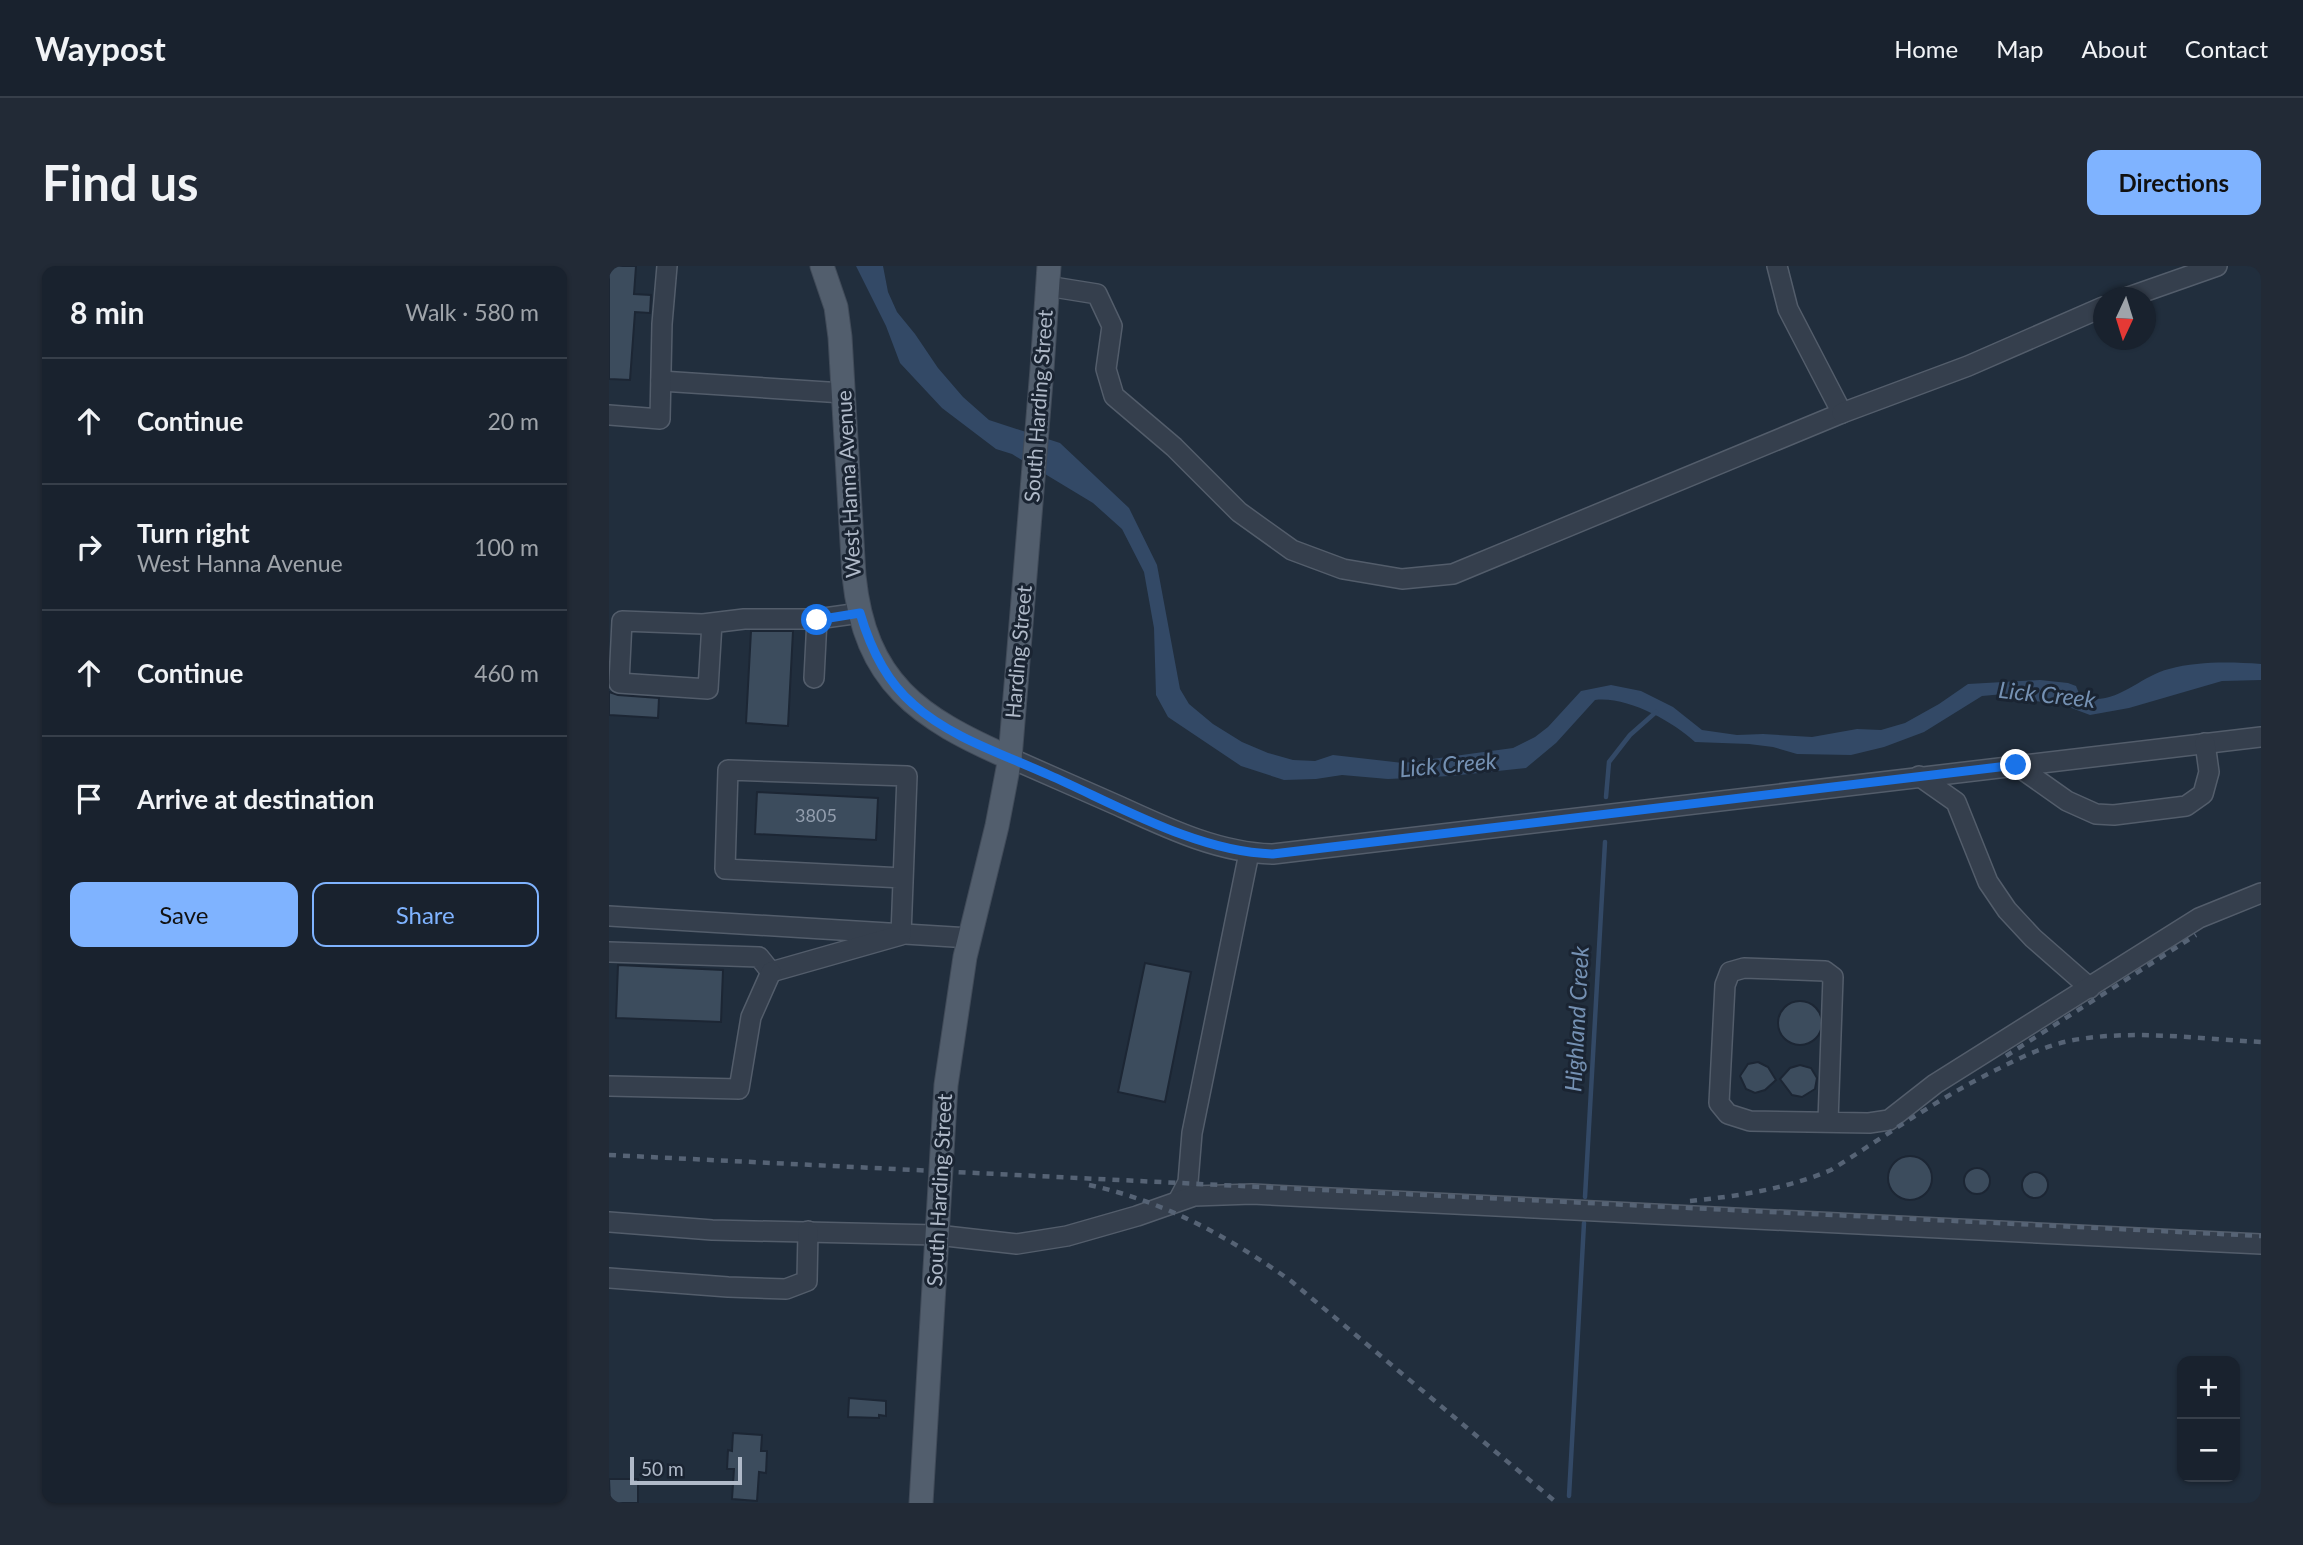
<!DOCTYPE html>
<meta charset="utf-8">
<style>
body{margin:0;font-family:Lato,sans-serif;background:#222a36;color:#f1f3f6}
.controls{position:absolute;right:21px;bottom:21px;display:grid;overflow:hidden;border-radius:14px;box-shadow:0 2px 5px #0004}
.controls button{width:63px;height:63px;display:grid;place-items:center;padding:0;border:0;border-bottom:2px solid #373f4a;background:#19222e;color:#f1f3f6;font:35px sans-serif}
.compass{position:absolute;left:1484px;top:21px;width:63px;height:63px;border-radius:50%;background:#19222e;box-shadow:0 2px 5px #0004;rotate:184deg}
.scale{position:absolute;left:21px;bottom:18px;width:112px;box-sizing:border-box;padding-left:7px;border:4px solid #b0bac9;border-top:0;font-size:19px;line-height:24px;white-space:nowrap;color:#b0bac9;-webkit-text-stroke:5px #1a2432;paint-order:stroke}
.stop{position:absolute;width:21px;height:21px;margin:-16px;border:5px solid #1a73e8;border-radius:50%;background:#fff}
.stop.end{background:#1a73e8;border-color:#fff;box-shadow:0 2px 7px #0008}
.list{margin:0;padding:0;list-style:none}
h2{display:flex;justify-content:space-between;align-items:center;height:91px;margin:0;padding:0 28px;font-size:30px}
h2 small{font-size:23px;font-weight:400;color:#9fa4aa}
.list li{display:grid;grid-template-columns:46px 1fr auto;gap:21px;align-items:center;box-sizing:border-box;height:126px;padding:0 28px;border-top:2px solid #373f4a}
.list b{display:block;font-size:26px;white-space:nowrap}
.list p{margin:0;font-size:23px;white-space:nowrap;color:#9fa4aa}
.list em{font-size:23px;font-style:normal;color:#9fa4aa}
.actions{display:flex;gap:14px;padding:21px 28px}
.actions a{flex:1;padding:16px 0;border:2px solid #7fb3ff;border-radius:14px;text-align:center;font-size:24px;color:#7fb3ff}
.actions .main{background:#7fb3ff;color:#111}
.icon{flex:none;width:38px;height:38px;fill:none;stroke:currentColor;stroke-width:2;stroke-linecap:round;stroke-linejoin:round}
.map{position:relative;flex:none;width:1652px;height:1237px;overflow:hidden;border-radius:14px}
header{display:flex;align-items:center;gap:42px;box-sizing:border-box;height:98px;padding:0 35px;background:#19222e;border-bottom:2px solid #373f4a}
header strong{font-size:33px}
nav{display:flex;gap:38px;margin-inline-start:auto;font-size:24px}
.intro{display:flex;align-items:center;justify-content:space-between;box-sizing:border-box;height:168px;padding:0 42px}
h1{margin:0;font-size:49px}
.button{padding:18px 32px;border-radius:14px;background:#7fb3ff;color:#111;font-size:24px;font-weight:700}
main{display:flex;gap:42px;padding:0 42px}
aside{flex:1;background:#19222e;border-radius:14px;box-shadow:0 2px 5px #0004}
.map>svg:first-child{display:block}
</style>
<header>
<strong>Waypost</strong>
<nav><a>Home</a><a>Map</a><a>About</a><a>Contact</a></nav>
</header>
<div class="intro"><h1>Find us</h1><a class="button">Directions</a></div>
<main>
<aside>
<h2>8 min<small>Walk · 580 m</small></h2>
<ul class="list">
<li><svg class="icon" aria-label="ahead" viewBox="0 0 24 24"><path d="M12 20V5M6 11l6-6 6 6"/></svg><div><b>Continue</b></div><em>20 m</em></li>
<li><svg class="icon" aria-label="right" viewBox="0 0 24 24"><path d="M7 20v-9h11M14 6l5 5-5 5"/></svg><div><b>Turn right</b><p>West Hanna Avenue</p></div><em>100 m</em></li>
<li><svg class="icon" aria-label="ahead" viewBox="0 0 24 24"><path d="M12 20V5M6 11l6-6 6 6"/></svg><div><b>Continue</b></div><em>460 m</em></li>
<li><svg class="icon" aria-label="arrive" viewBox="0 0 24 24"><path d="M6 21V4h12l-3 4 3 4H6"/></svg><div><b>Arrive at destination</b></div></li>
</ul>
<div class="actions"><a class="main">Save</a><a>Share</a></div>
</aside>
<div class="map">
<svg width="1652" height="1237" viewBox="0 0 1652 1237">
<rect width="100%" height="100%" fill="#212e3d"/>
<path fill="#334966" d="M247 0H274L279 26 288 46 306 68 329 102 354 131 380 154 451 177 520 242 548 299 571 423 580 438 604 458 633 476 659 487 684 494 706 495 724 489 794 497 904 482 926 471 939 461 972 425 1002 419 1032 425 1064 441 1093 464 1128 469 1154 468 1203 471 1248 463 1272 464 1296 457 1330 438 1359 418 1431 414 1459 417 1467 420 1471 430C1505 443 1530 410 1560 403 1590 395 1622 396 1652 398V414L1613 415 1520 442 1481 449 1449 437 1424 435 1395 428 1373 430 1315 466 1275 481 1242 489 1188 488 1164 481 1140 478 1086 476C1063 455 1018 430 986 434L947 477 917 502 841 510 779 513 733 509 707 513 675 514 632 500 559 451 547 429 545 362 535 306 513 263 484 237 403 188 387 183 333 142 291 97 277 60Z"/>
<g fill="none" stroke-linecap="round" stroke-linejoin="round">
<g stroke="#334966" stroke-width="4.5">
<polyline points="997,531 1000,496 1021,469 1047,446"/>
<polyline points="976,931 996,576"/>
<polyline points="960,1230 975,957"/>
</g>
</g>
<g fill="#3c4c5d" stroke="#1c2634" stroke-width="2">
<polygon points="0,0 27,0 25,28 42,29 41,47 26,46 21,114 0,113"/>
<polygon points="142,365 184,365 179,460 137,457"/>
<polygon points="0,426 9,429 50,432 49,452 0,449"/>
<polygon points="148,526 269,532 267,574 146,568"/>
<polygon points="536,697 582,706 556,836 509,826"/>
<polygon points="9,699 114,704 112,756 7,752"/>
<circle cx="1191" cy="757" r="22"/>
<polygon points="1149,796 1159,801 1167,814 1156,824 1146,827 1137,823 1131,810 1139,798"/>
<polygon points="1191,799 1202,802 1208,812 1206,823 1193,831 1183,829 1171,813 1181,802"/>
<circle cx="1301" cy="912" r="22"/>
<circle cx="1368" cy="915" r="13"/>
<circle cx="1426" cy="919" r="13"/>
<polygon points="240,1132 277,1135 277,1150 270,1149 270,1152 239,1151"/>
<polygon points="124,1167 153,1169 152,1185 158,1185 157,1207 150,1206 148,1235 123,1233 125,1203 118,1203 119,1184 123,1185"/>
<polygon points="0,1213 29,1213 29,1237 1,1237"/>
</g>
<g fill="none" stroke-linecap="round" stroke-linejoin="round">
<defs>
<g id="minor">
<polyline points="438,20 488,28 503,60 497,103 505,130 565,181 630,246 683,284 734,303 793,313 844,308 1233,147 1179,43 1168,0"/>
<polyline points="1517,32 1608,0"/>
<polyline points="52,115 234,127"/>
<polyline points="1233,147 1359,100 1494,41"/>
<polyline points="0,149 51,153 53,58 58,0"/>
<polyline points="103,357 99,423 10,417 13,355 94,358 135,353 208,353 251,347"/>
<polyline points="205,412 208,353"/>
<path d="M401 492C437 508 474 524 510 540 558 562 610 587 664 588L1652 471"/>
<polyline points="1407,499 1458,535 1487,548 1505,549 1577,540 1594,528 1600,506 1596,477"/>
<polyline points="1310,510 1347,536 1379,616 1398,644 1424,672 1481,722"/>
<polyline points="0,650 361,672"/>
<polyline points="0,686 150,691 162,706"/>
<polyline points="162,706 292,669 298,510 119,504 116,603 294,612"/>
<polyline points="0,820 130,823 142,751 162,706"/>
<polyline points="1219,856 1224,711 1216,705 1135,702 1121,706 1116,719 1110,837 1119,848 1141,855 1260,857 1280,854 1326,818 1590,652 1652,627"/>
<polyline points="569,935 579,916 583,867 640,587"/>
<polyline points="0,956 103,964 328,969 408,978 458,970 528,950 585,930 643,928 1652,978"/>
<polyline points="0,1012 119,1021 177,1023 198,1015 199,965"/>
</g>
<g id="major">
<path d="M213 0 227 41 231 71 245 310C256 417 310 452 401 492"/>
<polyline points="312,1237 337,819 356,691 388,560 401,492 433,103 440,0"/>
</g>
</defs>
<use href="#minor" stroke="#535d6b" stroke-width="22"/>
<use href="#major" stroke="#414b59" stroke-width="25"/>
<use href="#minor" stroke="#353f4d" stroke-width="19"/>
<use href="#major" stroke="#525e6d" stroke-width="23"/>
<g stroke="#566375" stroke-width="4.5" stroke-dasharray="7 7" stroke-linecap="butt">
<polyline points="1397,790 1587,669"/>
<polyline points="0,889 1652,970"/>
<path d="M480 919C555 935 620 971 682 1015L948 1237"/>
<path d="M1081 935C1130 930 1177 923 1222 904 1278 869 1331 831 1391 802 1416 789 1443 777 1471 773 1530 764 1593 773 1652 776"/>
</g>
</g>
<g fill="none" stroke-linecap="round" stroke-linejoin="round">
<path stroke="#1a73e8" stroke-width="9" d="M208 354 251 347C261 381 277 415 304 438 342 472 394 488 440 509 508 539 588 586 664 588L1407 499"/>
</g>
<g text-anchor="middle" stroke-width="6" stroke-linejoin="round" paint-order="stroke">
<g font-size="18" fill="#939eae">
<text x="207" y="556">3805</text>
</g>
<g font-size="21" fill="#b0bac9" stroke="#1a2432">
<text transform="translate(430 140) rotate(-86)" y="7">South Harding Street</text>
<text transform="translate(240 218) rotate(-93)" y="7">West Hanna Avenue</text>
<text transform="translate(410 386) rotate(-85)" y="7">Harding Street</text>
<text transform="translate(331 924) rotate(-87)" y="7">South Harding Street</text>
</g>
<g font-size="23" font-style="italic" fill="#7591b3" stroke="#1a2432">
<text transform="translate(1438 429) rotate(6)" y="8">Lick Creek</text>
<text transform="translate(839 499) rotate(-5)" y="8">Lick Creek</text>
<text transform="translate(968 753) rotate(-87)" y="8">Highland Creek</text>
</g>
</g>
</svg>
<div class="controls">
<button>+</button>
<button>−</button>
</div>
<svg class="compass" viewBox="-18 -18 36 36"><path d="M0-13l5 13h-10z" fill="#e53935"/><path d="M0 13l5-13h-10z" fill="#9fa4aa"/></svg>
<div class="scale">50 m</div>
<div class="stop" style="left:208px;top:354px"></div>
<div class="stop end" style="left:1407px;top:499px"></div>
</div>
</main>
